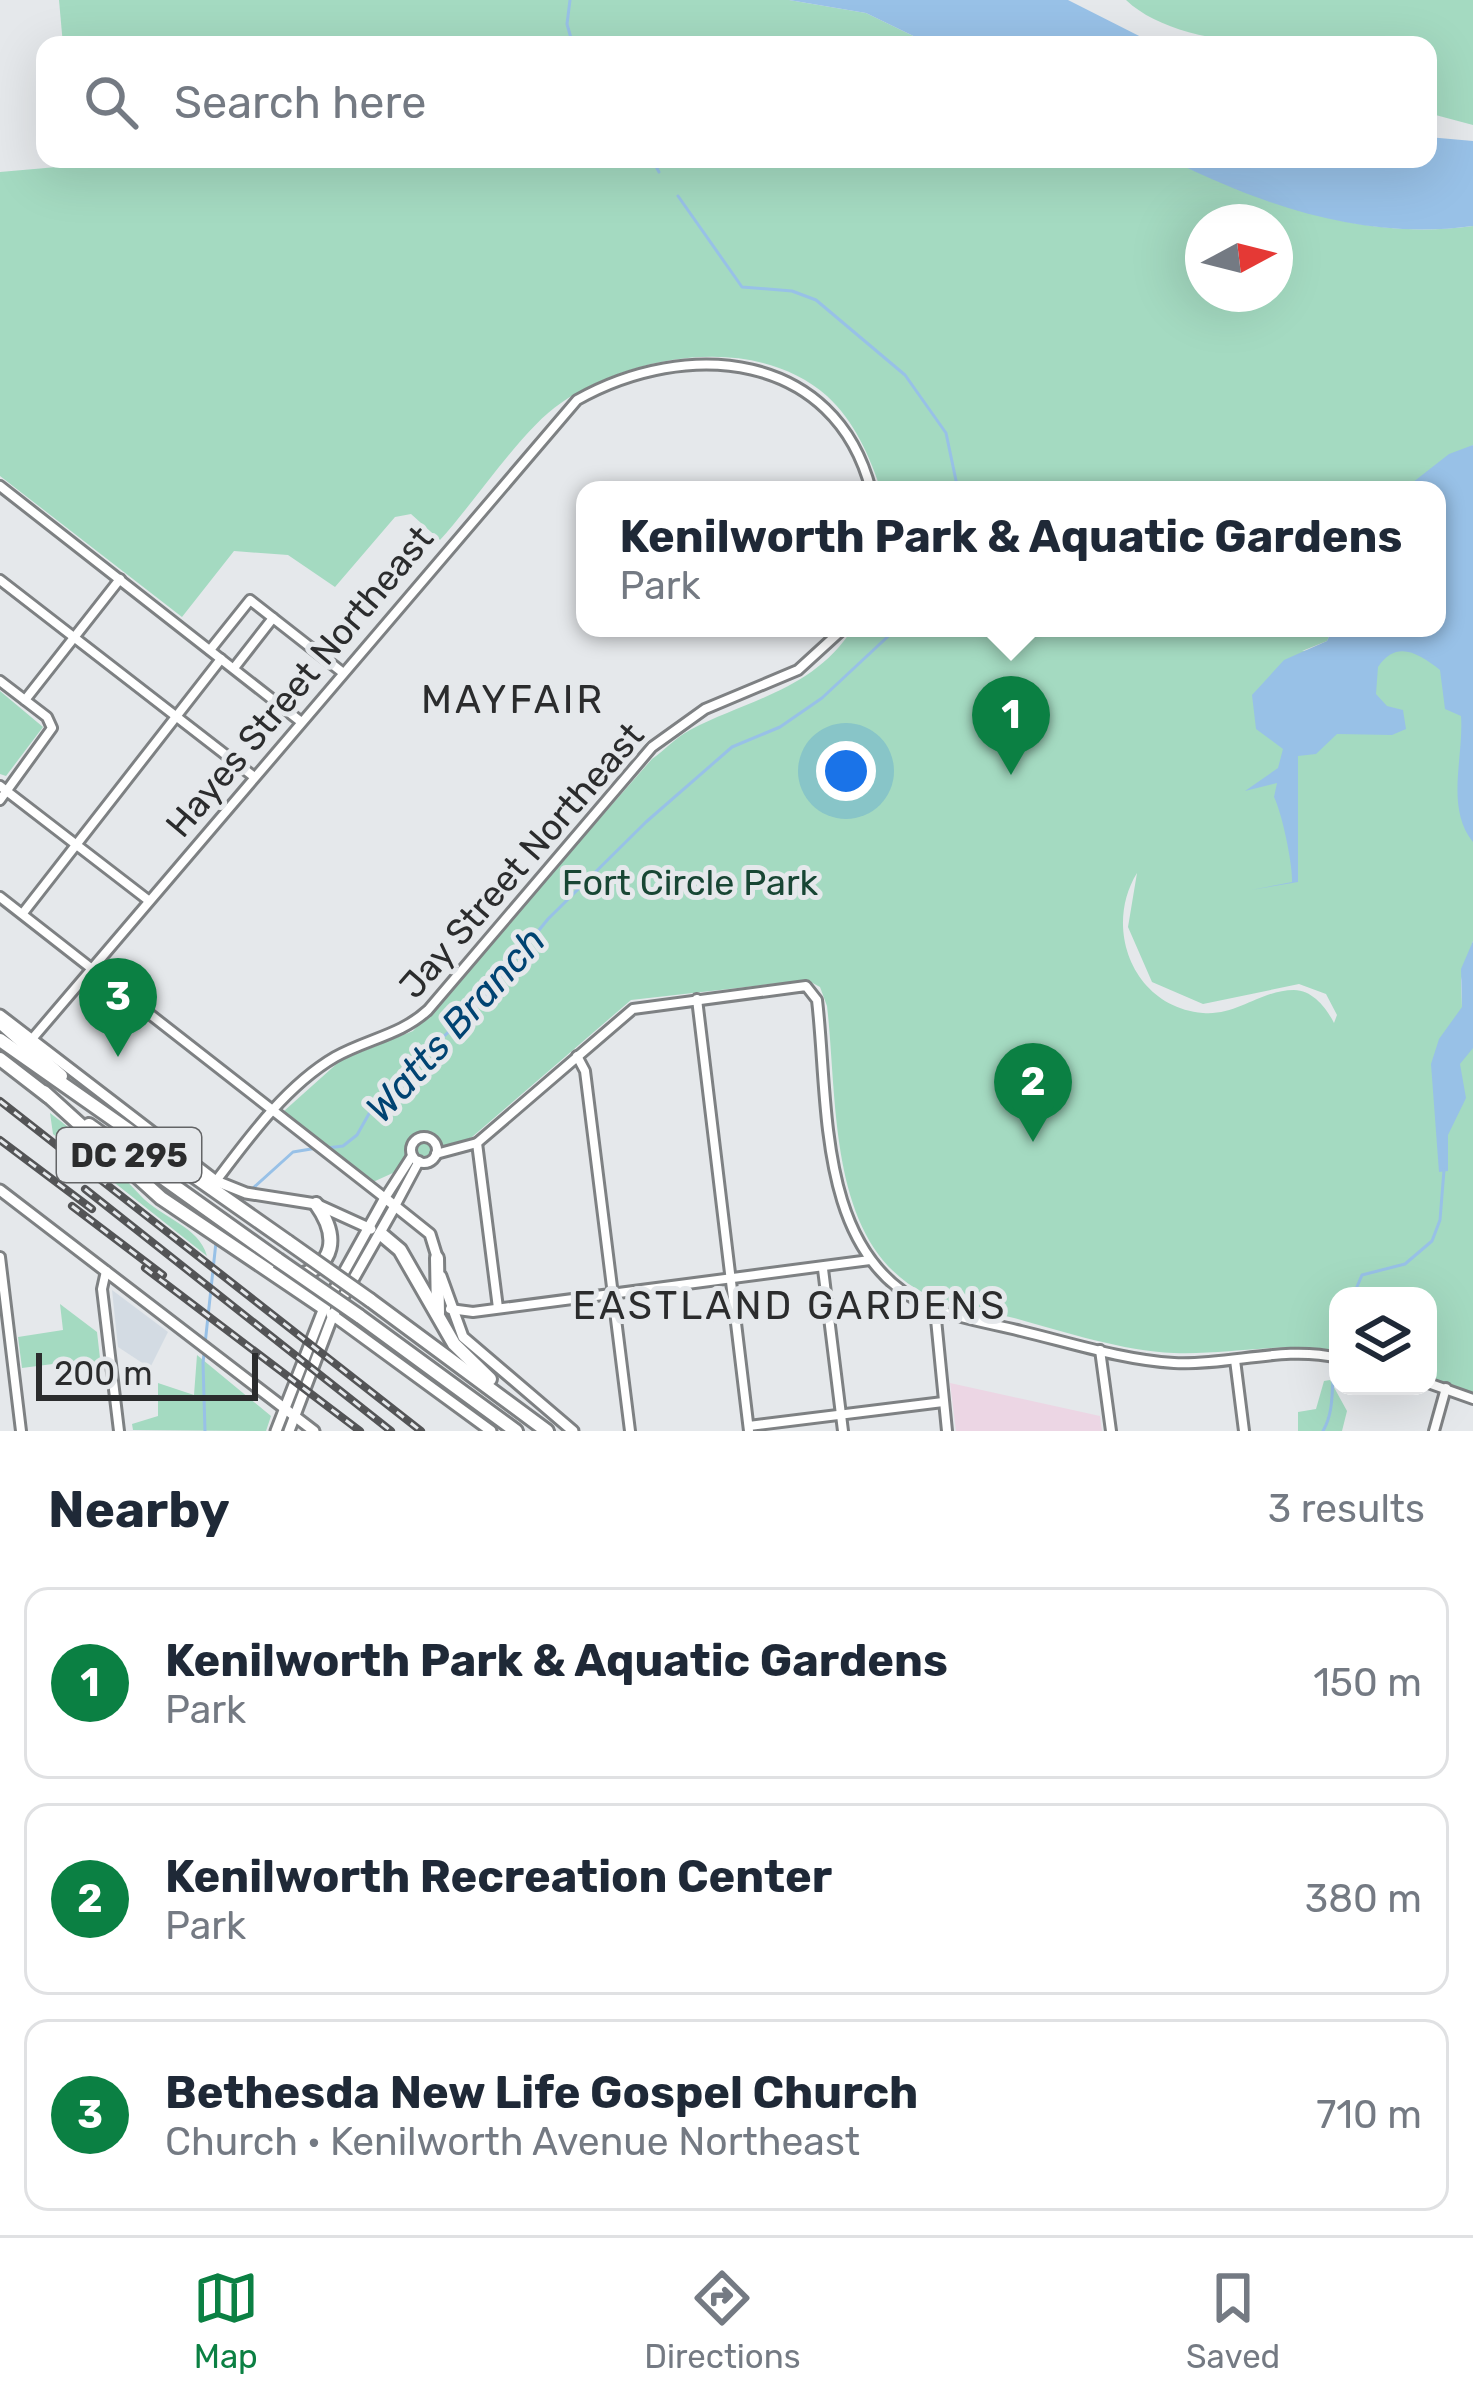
<!DOCTYPE html>
<meta charset="utf-8">
<style>
body{margin:0;font-family:Rubik,sans-serif;background:#f6f6f7;color:#1f2937}
.controls{position:absolute;right:36px;bottom:36px;display:grid;overflow:hidden;border-radius:24px;box-shadow:0 12px 48px #0002}
.controls button{width:108px;height:108px;display:grid;place-items:center;padding:0;border:0;border-bottom:3px solid #e0e1e3;background:#fff;color:#1f2937;font:60px sans-serif}
.compass{position:absolute;left:1185px;top:204px;width:108px;height:108px;border-radius:50%;background:#fff;box-shadow:0 12px 48px #0002;rotate:83deg}
.scale{position:absolute;left:36px;bottom:30px;width:222px;box-sizing:border-box;padding-left:12px;border:6px solid #2b2c2d;border-top:0;font-size:33px;line-height:42px;white-space:nowrap;color:#2b2c2d;-webkit-text-stroke:9px #e5e8eb;paint-order:stroke}
.you{position:absolute;left:846px;top:771px;width:42px;height:42px;margin:-30px;border:9px solid #fff;border-radius:50%;background:#1a73e8;box-shadow:0 0 0 18px #1a73e833}
.badge{display:grid;place-items:center;width:78px;height:78px;border-radius:50%;background:#0b8043;color:#fff;font-size:39px;font-weight:700}
.pin{position:absolute;translate:-50% -99px;filter:drop-shadow(0 3px 6px #0008)}
.pin::after{content:'';position:absolute;top:63px;width:42px;height:36px;background:inherit;clip-path:polygon(0 0,100% 0,50% 100%)}
.popup{position:absolute;left:576px;top:481px;width:870px;height:156px;box-sizing:border-box;display:grid;place-content:center;border-radius:24px;background:#fff;filter:drop-shadow(0 3px 9px #0005);font-size:39px;white-space:nowrap;color:#747a83}
.popup b{font-size:45px;color:#1f2937}
.popup::after{content:'';position:absolute;left:50%;top:100%;margin-left:-24px;border:24px solid transparent;border-top-color:#fff}
.list{margin:0;padding:0;list-style:none}
h2{display:flex;justify-content:space-between;align-items:center;height:156px;margin:0;padding:0 48px;font-size:51px}
h2 small{font-size:39px;font-weight:400;color:#747a83}
.list li{display:grid;grid-template-columns:78px 1fr auto;gap:36px;align-items:center;box-sizing:border-box;height:192px;margin:0 24px 24px;padding:0 24px;border:3px solid #e0e1e3;border-radius:24px}
.list b{display:block;font-size:45px;white-space:nowrap}
.list p{margin:0;font-size:39px;white-space:nowrap;color:#747a83}
.list em{font-size:39px;font-style:normal;color:#747a83}
.icon{flex:none;width:66px;height:66px;fill:none;stroke:currentColor;stroke-width:2;stroke-linecap:round;stroke-linejoin:round}
.map{position:relative;flex:none;width:1473px;height:1431px;overflow:hidden}
.search{position:absolute;background:#fff;box-shadow:0 12px 48px #0002;left:36px;right:36px;top:36px;height:132px;display:flex;align-items:center;gap:30px;box-sizing:border-box;padding:0 42px;border-radius:24px;color:#747a83;font-size:45px}
.sheet{height:804px;background:#fff}
nav{display:flex;justify-content:space-around;align-items:center;box-sizing:border-box;height:168px;border-top:3px solid #e0e1e3;background:#fff;font-size:33px;color:#747a83}
nav a{display:grid;justify-items:center;gap:6px}
nav .on{color:#0b8043}
.map>svg:first-child{display:block}
</style>
<div class="map">
<svg width="1473" height="1431" viewBox="0 0 1473 1431">
<rect width="100%" height="100%" fill="#e5e8eb"/>
<polygon fill="#d3dbe3" points="112,1290 168,1332 150,1368 118,1347"/>
<polygon fill="#ecd6e4" points="950,1383 1100,1416 1102,1431 956,1431"/>
<g fill="#a4dac1" fill-rule="evenodd">
<polygon points="59,0 789,0 866,13 932,45 63,45"/>
<path d="M1126 0H1473V125L1428 113V45C1347 45 1188 59 1126 0Z"/>
<path d="M68 159H1169C1266 204 1364 241 1473 226V445L1403 490H881C869 455 855 422 827 396 756 333 633 354 561 403 523 428 474 503 440 540L411 514 395 517 335 587 288 555 234 551 182 617 0 476V172L57 167ZM1203 222H1275V294H1203Z"/>
<path d="M853 628H1333L1327 641 1302 651 1387 643 1424 629 1459 695 1473 769V941L1461 980 1462 1007 1473 1031V1392L1428 1378V1296H1338V1351C1284 1341 1229 1355 1174 1353 1122 1351 1065 1332 1014 1318 986 1311 952 1307 926 1294 827 1246 838 1100 827 1006L820 987 807 980 631 1000 472 1137 373 1182 284 1111 341 1060 413 1031 652 759C665 750 676 737 690 730 749 699 814 690 853 628ZM1137 873 1128 927 1152 982 1203 1004 1299 984 1326 994 1337 1015 1334 1023C1327 1009 1313 990 1294 990 1261 990 1237 1016 1203 1013 1133 1007 1103 928 1137 873Z"/>
<polygon points="0,691 43,727 6,776 0,774"/>
<path d="M50 1113C82 1137 115 1168 140 1195 161 1218 199 1226 207 1256L53 1134Z"/>
<polygon points="60,1304 97,1332 101,1367 70,1370 68,1362 22,1368 18,1337 63,1330"/>
<polygon points="197,1355 271,1416 266,1431 133,1430 132,1424 158,1416 158,1383 194,1395"/>
<polygon points="1330,1380 1347,1411 1342,1431 1298,1431 1298,1412 1316,1409 1324,1381"/>
</g>
<g fill="#98c1e7">
<polygon points="789,0 1068,0 1157,45 932,45 866,13"/>
<path d="M1428 137 1473 141V226C1365 241 1264 206 1169 159H1428Z"/>
<path d="M1473 445V842C1445 808 1464 757 1461 716L1445 709 1440 670C1419 654 1397 639 1378 667L1376 694 1387 706 1403 710 1406 729 1392 735 1337 734 1316 754 1298 756V882L1251 890 1292 882C1293 865 1282 813 1274 797L1277 783 1245 791 1278 768 1283 749 1256 729 1252 695 1284 660 1327 641 1333 628H1437V490H1403L1449 454Z"/>
<polygon points="1473,941 1473,1048 1460,1064 1466,1098 1448,1135 1448,1171 1439,1172 1431,1064 1439,1039 1462,1007 1461,969"/>
</g>
<g fill="none" stroke-linecap="round" stroke-linejoin="round">
<g stroke="#98c1e7" stroke-width="3">
<polyline points="570,0 567,24 573,45"/>
<polyline points="652,159 659,172"/>
<polyline points="678,196 742,287 792,291 816,300 905,375 946,433 958,490"/>
<polyline points="327,1148 343,1146 357,1135 379,1096 480,1003 548,919 646,822 732,747 780,727 822,698 897,628"/>
<polyline points="252,1189 293,1152 317,1148"/>
<polyline points="1353,1296 1362,1275 1405,1264 1432,1241 1440,1220 1444,1170"/>
<polyline points="205,1431 203,1363 216,1242"/>
<path d="M1323 1431C1338 1404 1328 1378 1338 1350"/>
</g>
<defs>
<g id="street">
<polyline points="0,486 300,721"/>
<polyline points="0,580 253,776"/>
<polyline points="210,650 250,600 342,672"/>
<polyline points="234,668 273,618"/>
<polyline points="0,681 47,717 52,728 0,800"/>
<polyline points="25,700 120,579"/>
<polyline points="0,786 148,900"/>
<polyline points="0,897 385,1198 412,1156"/>
<polyline points="23,913 221,659"/>
<polyline points="697,999 749,1431"/>
<path d="M32 1039 577 400C687 338 835 351 871 490"/>
<polyline points="577,1056 585,1071 630,1431"/>
<circle cx="424" cy="1150" r="13"/>
<polyline points="477,1143 498,1308"/>
<path d="M436 1154 477 1143 633 1009 806 986 817 1000C829 1101 816 1252 924 1304 954 1318 989 1323 1021 1331 1071 1343 1123 1360 1174 1363 1229 1366 1284 1345 1338 1358"/>
<path d="M216 1181C249 1137 287 1085 335 1057 367 1039 401 1035 428 1010L652 747 705 709 798 670 844 628"/>
<polyline points="395,1206 419,1161"/>
<polyline points="0,1257 21,1431"/>
<polyline points="823,1269 843,1431"/>
<polyline points="106,1271 102,1289 119,1431"/>
<polyline points="450,1309 473,1312 870,1260"/>
<polyline points="935,1309 947,1431"/>
<polyline points="1100,1350 1111,1431"/>
<polyline points="1235,1360 1244,1431"/>
<polyline points="1428,1383 1473,1399"/>
<polyline points="749,1426 943,1402"/>
<polyline points="1434,1431 1446,1388"/>
</g>
<g id="secondary">
<polyline points="0,1015 216,1181 246,1193 316,1204 371,1229"/>
<polyline points="0,1190 314,1431"/>
<polyline points="441,1276 463,1337 573,1431"/>
<polyline points="331,1314 491,1431"/>
<polyline points="276,1431 324,1308 385,1198 430,1234 438,1260"/>
<polyline points="289,1431 333,1315 395,1206"/>
</g>
<g id="highway">
<polyline points="0,1022 61,1076"/>
<polyline points="0,1040 288,1242"/>
<polyline points="0,1059 48,1096"/>
<polyline points="44,1092 161,1198 324,1308"/>
<polyline points="89,1125 278,1260"/>
<polyline points="381,1234 400,1250 454,1344 490,1379"/>
<polyline points="437,1258 438,1313"/>
<path d="M295 1277C336 1266 339 1236 316 1204"/>
<polyline points="370,1300 547,1431"/>
<polyline points="359,1316 516,1431"/>
</g>
</defs>
<use href="#street" stroke="#7e8183" stroke-width="14"/>
<use href="#secondary" stroke="#7e8183" stroke-width="15"/>
<use href="#highway" stroke="#7e8183" stroke-width="18"/>
<use href="#street" stroke="#fff" stroke-width="8"/>
<use href="#secondary" stroke="#fff" stroke-width="9"/>
<use href="#highway" stroke="#fff" stroke-width="12"/>
<defs>
<g id="rail">
<polyline points="0,1101 421,1431"/>
<polyline points="0,1140 92,1209"/>
<polyline points="85,1189 391,1431"/>
<polyline points="72,1206 163,1275"/>
<polyline points="145,1268 360,1431"/>
</g>
</defs>
<use href="#rail" stroke="#535456" stroke-width="8"/>
<use href="#rail" stroke="#e5e8eb" stroke-width="3" stroke-dasharray="9" stroke-linecap="butt"/>
<defs>
<g id="highway-bridge">
<polyline points="288,1242 370,1300"/>
<polyline points="278,1260 359,1316"/>
</g>
</defs>
<use href="#highway-bridge" stroke="#7e8183" stroke-width="18" stroke-linecap="butt"/>
<use href="#highway-bridge" stroke="#fff" stroke-width="12"/>
</g>
<g text-anchor="middle" stroke-width="10" stroke-linejoin="round" paint-order="stroke">
<rect fill="#e5e8eb" stroke="#636466" stroke-width="3" x="57" y="1128" width="144" height="54" rx="9"/>
<g font-size="33" font-weight="bold" fill="#2b2c2d">
<text x="129" y="1167">DC 295</text>
</g>
<g font-size="36" fill="#2b2c2d" stroke="#e5e8eb">
<text transform="translate(299 681) rotate(-50)" y="13">Hayes Street Northeast</text>
<text transform="translate(521 860) rotate(-49)" y="13">Jay Street Northeast</text>
</g>
<g font-size="36" fill="#184634" stroke="#e5e8eb">
<text x="690" y="895">Fort Circle Park</text>
</g>
<g font-size="39" letter-spacing="3" fill="#2b2c2d" stroke="#e5e8eb">
<text x="513" y="713">MAYFAIR</text>
<text x="790" y="1319">EASTLAND GARDENS</text>
</g>
<g font-size="39" font-style="italic" fill="#004372" stroke="#e5e8eb">
<text transform="translate(455 1024) rotate(-48)" y="14">Watts Branch</text>
</g>
</g>
</svg>
<div class="controls">
<button><svg class="icon" aria-label="layers" viewBox="0 0 24 24"><path d="M12 4l9 5-9 5-9-5zM3 14l9 5 9-5"/></svg></button>
</div>
<svg class="compass" viewBox="-18 -18 36 36"><path d="M0-13l5 13h-10z" fill="#e53935"/><path d="M0 13l5-13h-10z" fill="#747a83"/></svg>
<div class="scale">200 m</div>
<div class="you"></div>
<div class="pin badge" style="left:1011px;top:775px">1</div>
<div class="popup"><b>Kenilworth Park &amp; Aquatic Gardens</b>Park</div>
<div class="pin badge" style="left:1033px;top:1142px">2</div>
<div class="pin badge" style="left:118px;top:1057px">3</div>
<div class="search"><svg class="icon" aria-label="search" viewBox="0 0 24 24"><circle cx="10" cy="10" r="6"/><path d="M15 15l6 6"/></svg>Search here</div>
</div>
<section class="sheet">
<h2>Nearby<small>3 results</small></h2>
<ul class="list">
<li><span class="badge">1</span><div><b>Kenilworth Park &amp; Aquatic Gardens</b><p>Park</p></div><em>150 m</em></li>
<li><span class="badge">2</span><div><b>Kenilworth Recreation Center</b><p>Park</p></div><em>380 m</em></li>
<li><span class="badge">3</span><div><b>Bethesda New Life Gospel Church</b><p>Church · Kenilworth Avenue Northeast</p></div><em>710 m</em></li>
</ul>
</section>
<nav>
<a class="on"><svg class="icon" aria-label="map" viewBox="0 0 24 24"><path d="M3 6l6-2 6 2 6-2v14l-6 2-6-2-6 2zM9 4v14M15 6v14"/></svg>Map</a>
<a><svg class="icon" aria-label="directions" viewBox="0 0 24 24"><path d="M12 3l9 9-9 9-9-9zM9 14v-3h6M13 9l2 2-2 2"/></svg>Directions</a>
<a><svg class="icon" aria-label="saved" viewBox="0 0 24 24"><path d="M7 4h10v16l-5-4-5 4z"/></svg>Saved</a>
</nav>
